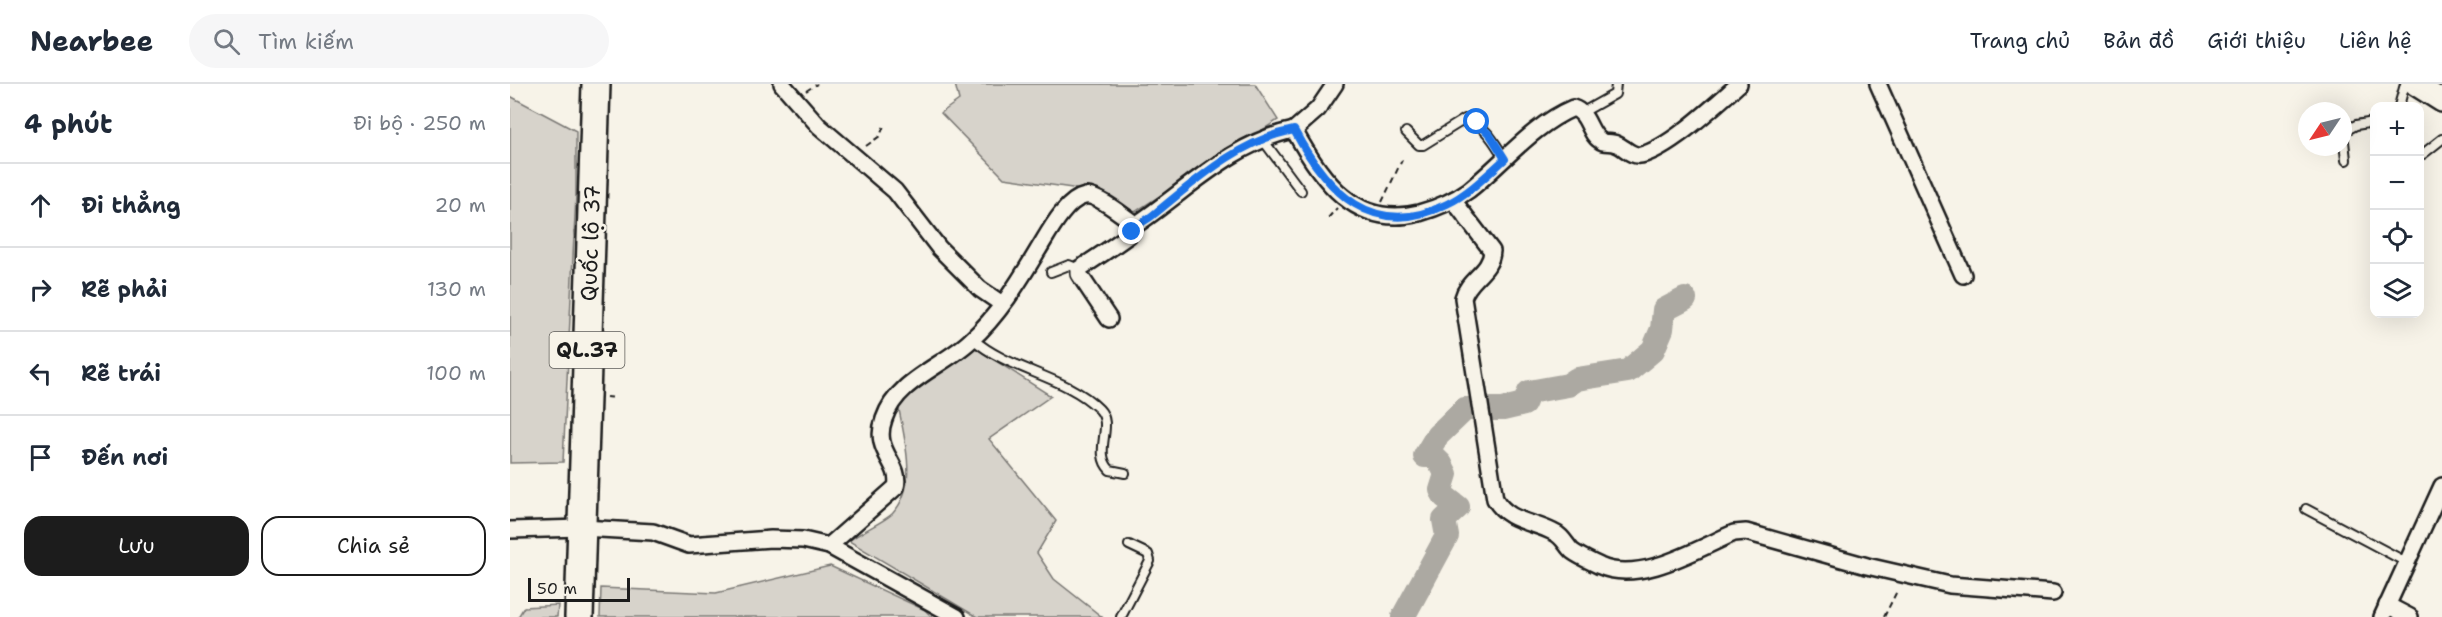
<!DOCTYPE html>
<html lang="vi">
<meta charset="utf-8">
<style>
body{margin:0;font-family:"Shantell Sans",sans-serif;background:#f6f6f7;color:#1f2937}
.controls{position:absolute;right:18px;top:18px;display:grid;overflow:hidden;border-radius:12px;box-shadow:0 6px 24px #0002}
.controls button{width:54px;height:54px;display:grid;place-items:center;padding:0;border:0;border-bottom:2px solid #e0e1e3;background:#fff;color:#1f2937;font:30px sans-serif}
.compass{position:absolute;left:1788px;top:18px;width:54px;height:54px;border-radius:50%;background:#fff;box-shadow:0 6px 24px #0002;rotate:235deg}
.scale{position:absolute;left:18px;bottom:15px;width:102px;box-sizing:border-box;padding-left:6px;border:3px solid #1c1c1c;border-top:0;font-size:16px;line-height:21px;white-space:nowrap;color:#1c1c1c;-webkit-text-stroke:4px #f7f3e8;paint-order:stroke}
.stop{position:absolute;width:18px;height:18px;margin:-14px;border:4px solid #1a73e8;border-radius:50%;background:#fff}
.stop.end{background:#1a73e8;border-color:#fff;box-shadow:0 2px 6px #0008}
.list{margin:0;padding:0;list-style:none}
h2{display:flex;justify-content:space-between;align-items:center;height:78px;margin:0;padding:0 24px;font-size:26px}
h2 small{font-size:20px;font-weight:400;color:#747a83}
.list li{display:grid;grid-template-columns:39px 1fr auto;gap:18px;align-items:center;box-sizing:border-box;height:84px;padding:0 24px;border-top:2px solid #e0e1e3}
.list b{display:block;font-size:22px;white-space:nowrap}
.list em{font-size:20px;font-style:normal;color:#747a83}
.actions{display:flex;gap:12px;padding:18px 24px}
.actions a{flex:1;padding:14px 0;border:2px solid #1c1c1c;border-radius:18px;text-align:center;font-size:21px;color:#1c1c1c}
.actions .main{background:#1c1c1c;color:#fff}
.icon{flex:none;width:33px;height:33px;fill:none;stroke:currentColor;stroke-width:2;stroke-linecap:round;stroke-linejoin:round}
.map{position:relative;flex:none;width:1932px;height:533px;overflow:hidden}
header{display:flex;align-items:center;gap:36px;box-sizing:border-box;height:84px;padding:0 30px;background:#fff;border-bottom:2px solid #e0e1e3}
header strong{font-size:28px}
nav{display:flex;gap:33px;margin-inline-start:auto;font-size:21px}
.search{width:420px;height:54px;background:#f6f6f7;display:flex;align-items:center;gap:15px;box-sizing:border-box;padding:0 21px;border-radius:33px;color:#747a83;font-size:22px}
main{display:flex}
aside{flex:1;background:#fff}
.map>svg:first-child{display:block}
</style>
<header>
<strong>Nearbee</strong>
<div class="search"><svg class="icon" aria-label="search" viewBox="0 0 24 24"><circle cx="10" cy="10" r="6"/><path d="M15 15l6 6"/></svg>Tìm kiếm</div>
<nav><a>Trang chủ</a><a>Bản đồ</a><a>Giới thiệu</a><a>Liên hệ</a></nav>
</header>
<main>
<aside>
<h2>4 phút<small>Đi bộ · 250 m</small></h2>
<ul class="list">
<li><svg class="icon" aria-label="ahead" viewBox="0 0 24 24"><path d="M12 20V5M6 11l6-6 6 6"/></svg><div><b>Đi thẳng</b></div><em>20 m</em></li>
<li><svg class="icon" aria-label="right" viewBox="0 0 24 24"><path d="M7 20v-9h11M14 6l5 5-5 5"/></svg><div><b>Rẽ phải</b></div><em>130 m</em></li>
<li><svg class="icon" aria-label="left" viewBox="0 0 24 24"><path d="M17 20v-9H6M10 6l-5 5 5 5"/></svg><div><b>Rẽ trái</b></div><em>100 m</em></li>
<li><svg class="icon" aria-label="arrive" viewBox="0 0 24 24"><path d="M6 21V4h12l-3 4 3 4H6"/></svg><div><b>Đến nơi</b></div></li>
</ul>
<div class="actions"><a class="main">Lưu</a><a>Chia sẻ</a></div>
</aside>
<div class="map">
<svg width="1932" height="533" viewBox="0 0 1932 533">
<rect width="100%" height="100%" fill="#f7f3e8"/>
<filter id="ink" filterUnits="userSpaceOnUse"><feTurbulence type="fractalNoise" baseFrequency=".0167" numOctaves="2"/><feDisplacementMap in="SourceGraphic" scale="12" xChannelSelector="R" yChannelSelector="G"/><feConvolveMatrix kernelMatrix="1 2 1 2 8 2 1 2 1" color-interpolation-filters="sRGB"/></filter>
<g filter="url(#ink)">
<g fill="#d7d3cb" stroke="#7a7874" stroke-width="1.5">
<polygon points="445,0 745,0 768,36 625,128 598,114 562,104 494,94 431,29 449,16"/>
<polygon points="0,12 66,47 66,111 53,378 0,379"/>
<path d="M464 263 541 312 479 355 546 437 527 469 544 495 592 533H467L339 457C350 448 376 437 383 429 409 400 394 355 388 320Z"/>
<polygon points="320,482 415,526 422,533 90,533 91,504 206,509"/>
<polygon points="48,521 47,533 8,533 14,523"/>
</g>
<g fill="none" stroke-linecap="round" stroke-linejoin="round">
<polyline stroke="#aca9a2" stroke-width="24" points="893,533 937,452 934,436 948,423 935,413 931,406 936,390 931,380 923,372 915,372 927,352 955,325 993,325 1014,320 1019,308 1058,301 1067,295 1118,287 1143,266 1152,245 1154,226 1175,215"/>
<defs>
<g id="lane">
<polyline points="1889,22 1895,0"/>
<polyline points="1073,28 1105,10 1106,0"/>
<path d="M896 48 909 61H913L955 35C976 41 984 58 995 75"/>
<polyline points="753,56 791,107"/>
<polyline points="1913,70 1932,55"/>
<polyline points="1836,76 1833,48 1846,41 1864,38"/>
<polyline points="541,188 559,181 569,185"/>
<path d="M463 255C499 287 555 291 589 325 605 341 582 368 600 386L615 389"/>
<polyline points="1796,425 1898,479"/>
<polyline points="611,533 640,477 638,470 619,461"/>
</g>
<g id="street">
<polyline points="272,0 309,42 385,107 429,164 470,205 492,220"/>
<polyline points="1368,0 1453,191"/>
<polyline points="784,46 808,25 825,0"/>
<path d="M943 116 982 167C981 188 958 195 953 214L985 415C998 438 1022 437 1043 448 1053 452 1055 460 1062 467 1070 473 1082 478 1090 482 1130 500 1187 465 1224 449L1236 448 1357 482 1440 501 1543 509"/>
<path d="M599 235 569 190V185C586 174 603 163 619 151 623 148 623 143 627 140 676 107 723 58 784 46 811 96 846 145 909 129 927 124 944 117 959 106 993 79 1023 41 1063 24 1080 29 1078 52 1093 58 1097 59 1102 58 1106 60 1115 63 1121 73 1131 71 1160 64 1206 20 1229 0"/>
<polyline points="0,446 72,444 143,448 179,461 261,455 293,456 319,462 447,533"/>
<path d="M319 462 386 403C392 379 362 368 374 335 387 296 432 283 460 257 488 232 509 198 528 166 538 150 555 116 575 112 587 110 615 133 626 141"/>
<polyline points="1877,521 1900,533"/>
<polyline points="1872,533 1932,402"/>
</g>
<polyline id="secondary" points="1905,0 1932,17"/>
<polyline id="highway" points="69,533 86,0"/>
</defs>
<use href="#lane" stroke="#1c1c1c" stroke-width="12"/>
<use href="#street" stroke="#1c1c1c" stroke-width="20"/>
<use href="#secondary" stroke="#1c1c1c" stroke-width="26"/>
<use href="#highway" stroke="#1c1c1c" stroke-width="32"/>
<g stroke="#1c1c1c" stroke-width="2" stroke-dasharray="6 4.5" stroke-linecap="butt">
<polyline points="296,7 307,0"/>
<polyline points="356,62 370,52 375,39"/>
<polyline points="872,118 892,76"/>
<polyline points="818,134 827,124"/>
<polyline points="96,313 106,314"/>
<polyline points="1374,533 1388,505"/>
</g>
<use href="#lane" stroke="#f7f3e8" stroke-width="8"/>
<use href="#street" stroke="#f7f3e8" stroke-width="15"/>
<use href="#secondary" stroke="#f7f3e8" stroke-width="21"/>
<use href="#highway" stroke="#f7f3e8" stroke-width="27"/>
</g>
</g>
<g fill="none" stroke-linecap="round" stroke-linejoin="round" filter="url(#ink)">
<path stroke="#1a73e8" stroke-width="8" d="M622 148C627 139 635 138 643 131 684 98 729 56 784 46 817 108 863 157 937 120 958 110 977 91 995 75L980 51 967 38"/>
</g>
<g text-anchor="middle" stroke-width="5" stroke-linejoin="round" paint-order="stroke">
<rect fill="#f7f3e8" stroke="#5e5c59" stroke-width="1.5" x="39.5" y="248" width="75" height="36" rx="4.5"/>
<g font-size="21" font-weight="bold" fill="#1c1c1c">
<text x="77" y="273">QL.37</text>
</g>
<g font-size="22" fill="#1c1c1c" stroke="#f7f3e8">
<text transform="translate(80 159) rotate(-88)" y="8">Quốc lộ 37</text>
</g>
</g>
</svg>
<div class="controls">
<button>+</button>
<button>−</button>
<button><svg class="icon" aria-label="locate" viewBox="0 0 24 24"><circle cx="12" cy="12" r="6"/><path d="M12 2v4M12 18v4M2 12h4M18 12h4"/></svg></button>
<button><svg class="icon" aria-label="layers" viewBox="0 0 24 24"><path d="M12 4l9 5-9 5-9-5zM3 14l9 5 9-5"/></svg></button>
</div>
<svg class="compass" viewBox="-18 -18 36 36"><path d="M0-13l5 13h-10z" fill="#e53935"/><path d="M0 13l5-13h-10z" fill="#747a83"/></svg>
<div class="scale">50 m</div>
<div class="stop" style="left:967px;top:38px"></div>
<div class="stop end" style="left:622px;top:148px"></div>
</div>
</main>
